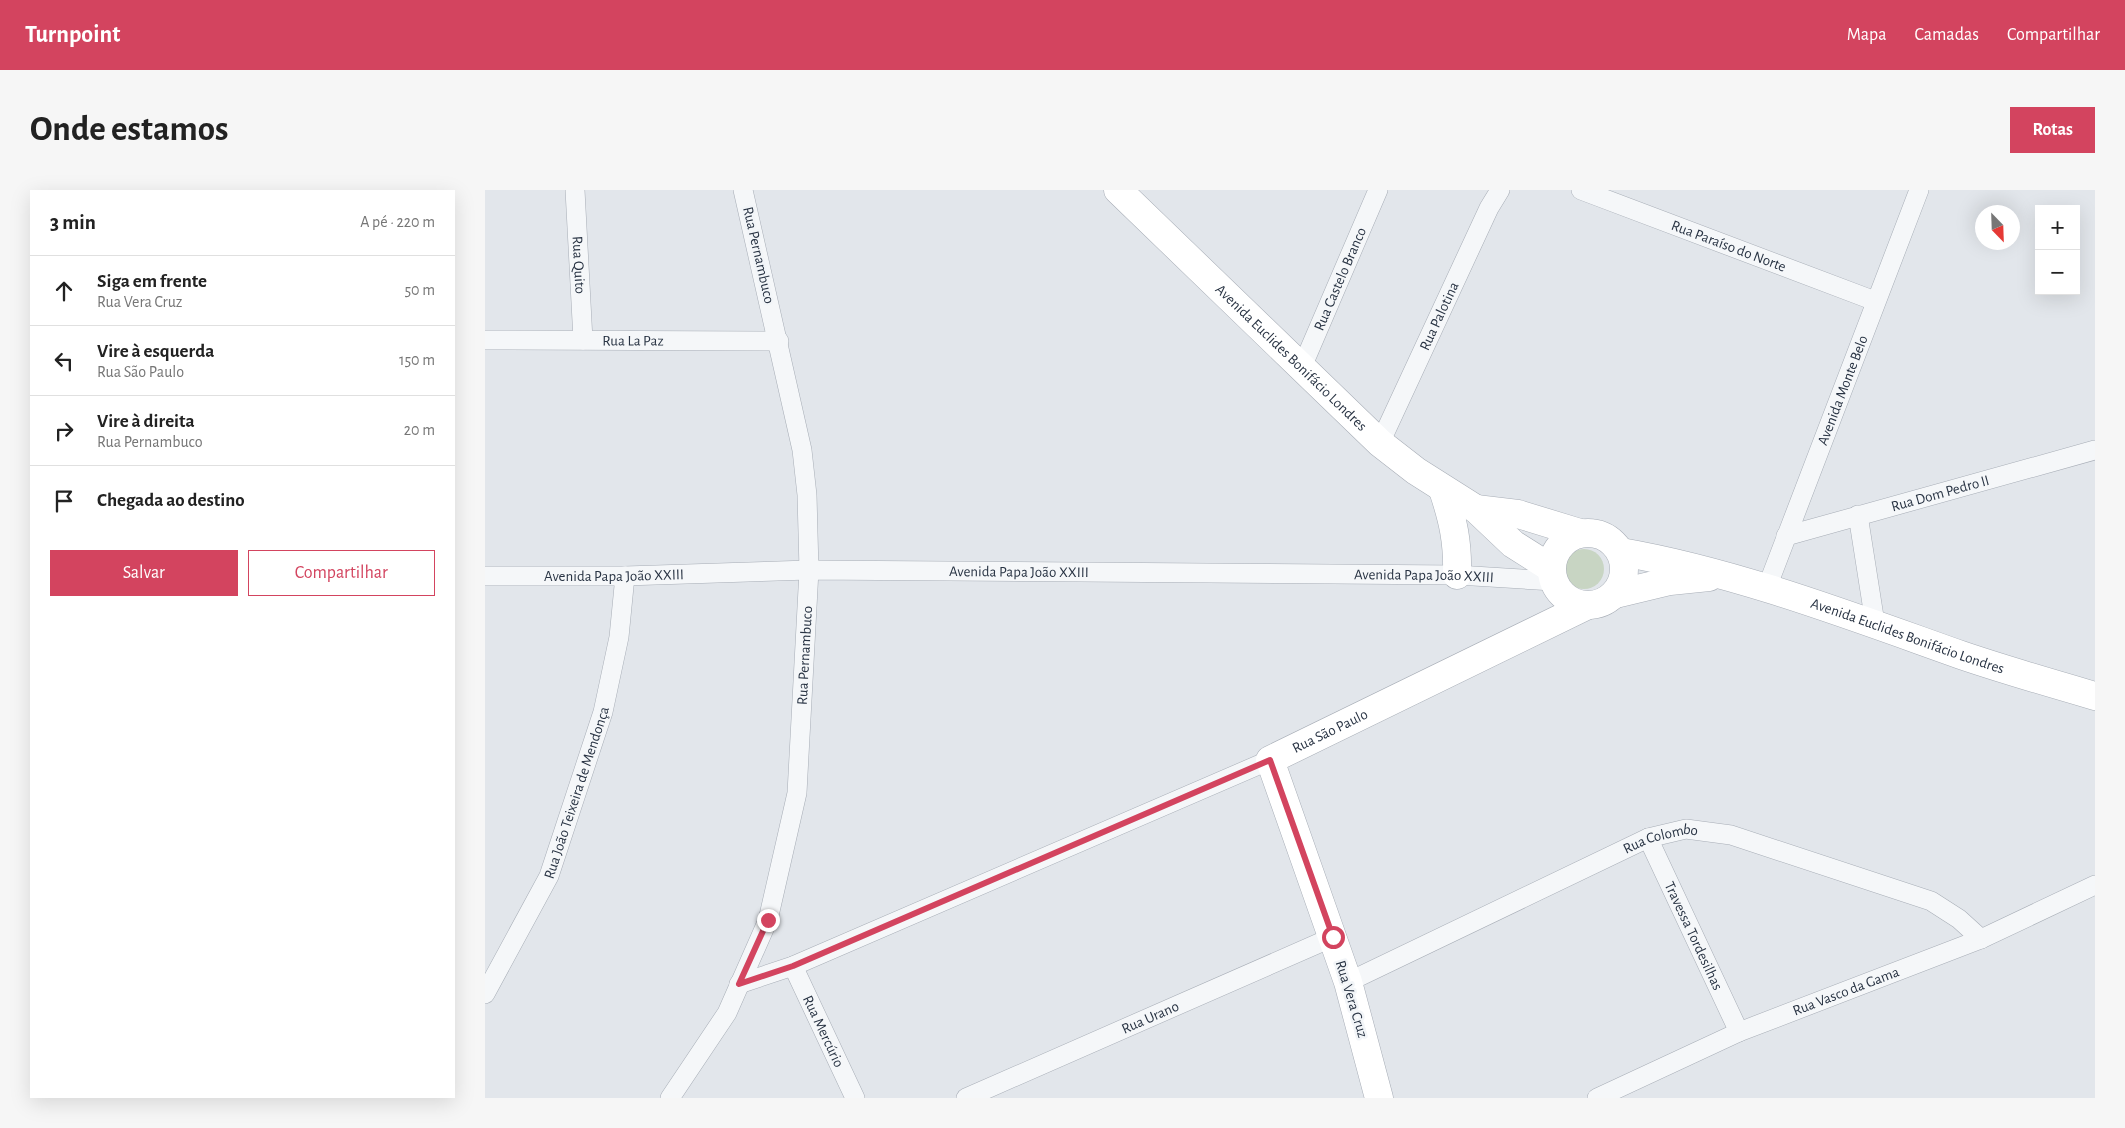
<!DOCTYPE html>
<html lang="pt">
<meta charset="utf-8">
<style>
body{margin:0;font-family:"Alegreya Sans",sans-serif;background:#f6f6f6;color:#222}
.controls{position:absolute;right:15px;top:15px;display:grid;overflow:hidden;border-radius:0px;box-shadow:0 5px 20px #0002}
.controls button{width:45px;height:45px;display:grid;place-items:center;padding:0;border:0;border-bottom:1px solid #e0e0e0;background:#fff;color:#222;font:25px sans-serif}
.compass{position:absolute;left:1490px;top:15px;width:45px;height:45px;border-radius:50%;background:#fff;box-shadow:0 5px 20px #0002;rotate:157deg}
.stop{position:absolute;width:15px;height:15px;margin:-11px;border:4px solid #d3445f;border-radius:50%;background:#fff}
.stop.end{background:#d3445f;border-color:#fff;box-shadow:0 1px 5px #0008}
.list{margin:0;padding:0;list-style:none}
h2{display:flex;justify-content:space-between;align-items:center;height:65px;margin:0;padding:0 20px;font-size:21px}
h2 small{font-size:16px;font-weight:400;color:#767676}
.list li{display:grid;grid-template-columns:32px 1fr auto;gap:15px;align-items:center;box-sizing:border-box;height:70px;padding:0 20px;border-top:1px solid #e0e0e0}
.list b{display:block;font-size:19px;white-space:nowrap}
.list p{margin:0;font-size:16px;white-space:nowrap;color:#767676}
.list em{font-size:16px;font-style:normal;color:#767676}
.actions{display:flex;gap:10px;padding:15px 20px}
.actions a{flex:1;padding:11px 0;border:1px solid #d3445f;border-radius:0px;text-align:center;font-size:18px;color:#d3445f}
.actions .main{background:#d3445f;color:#fff}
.icon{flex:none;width:28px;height:28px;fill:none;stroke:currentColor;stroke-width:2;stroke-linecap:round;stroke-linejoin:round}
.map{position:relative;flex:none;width:1610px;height:908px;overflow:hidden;border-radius:0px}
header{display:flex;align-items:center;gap:30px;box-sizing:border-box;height:70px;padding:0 25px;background:#d3445f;color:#fff}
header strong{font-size:24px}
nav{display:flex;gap:28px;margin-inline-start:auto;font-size:18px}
.intro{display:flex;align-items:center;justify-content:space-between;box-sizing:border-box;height:120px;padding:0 30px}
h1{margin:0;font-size:35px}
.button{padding:12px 22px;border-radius:0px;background:#d3445f;color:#fff;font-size:18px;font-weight:700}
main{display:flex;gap:30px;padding:0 30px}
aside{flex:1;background:#fff;border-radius:0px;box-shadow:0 5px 20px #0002}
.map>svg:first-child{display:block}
</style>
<header>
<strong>Turnpoint</strong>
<nav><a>Mapa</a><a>Camadas</a><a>Compartilhar</a></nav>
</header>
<div class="intro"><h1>Onde estamos</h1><a class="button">Rotas</a></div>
<main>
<aside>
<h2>3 min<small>A pé · 220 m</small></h2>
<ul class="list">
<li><svg class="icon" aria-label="ahead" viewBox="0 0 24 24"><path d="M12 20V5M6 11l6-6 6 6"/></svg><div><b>Siga em frente</b><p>Rua Vera Cruz</p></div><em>50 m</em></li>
<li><svg class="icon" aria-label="left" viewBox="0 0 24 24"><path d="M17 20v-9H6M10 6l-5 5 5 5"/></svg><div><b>Vire à esquerda</b><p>Rua São Paulo</p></div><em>150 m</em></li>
<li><svg class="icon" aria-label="right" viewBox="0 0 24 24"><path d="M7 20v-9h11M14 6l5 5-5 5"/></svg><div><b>Vire à direita</b><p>Rua Pernambuco</p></div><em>20 m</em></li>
<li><svg class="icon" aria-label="arrive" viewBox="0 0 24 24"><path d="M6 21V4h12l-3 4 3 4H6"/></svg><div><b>Chegada ao destino</b></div></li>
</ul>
<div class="actions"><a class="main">Salvar</a><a>Compartilhar</a></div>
</aside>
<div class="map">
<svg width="1610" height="908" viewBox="0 0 1610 908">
<rect width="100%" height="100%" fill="#e2e6eb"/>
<circle fill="#c8d5c3" cx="1099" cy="379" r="20"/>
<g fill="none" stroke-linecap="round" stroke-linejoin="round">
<defs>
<g id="street">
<path id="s1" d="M90 0 98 150"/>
<path id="s2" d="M1096 0 1390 111"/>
<path id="s3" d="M0 150 294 151"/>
<path id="s4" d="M817 177 893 0"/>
<path id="s5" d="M895 253 1004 18 1015 0"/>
<polyline points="1373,325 1390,433"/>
<path id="s6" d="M1301 346 1610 260"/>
<path id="s7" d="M0 386H140L324 380 972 385 1068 391"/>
<path id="s8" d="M1281 400 1434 0"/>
<path id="s9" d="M1163 648 1254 842"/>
<path id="s10" d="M308 776 370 908"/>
<path id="s11" d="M863 792 1163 648 1201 639 1246 645 1446 711 1474 729 1496 749"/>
<polyline points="254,794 308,776 785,570"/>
<path id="s12" d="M0 804 64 686 118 522 134 447 140 386"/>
<path id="s13" d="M185 908 242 823 283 730 312 603 324 380 322 305 317 260 258 0"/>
<path id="s14" d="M481 908 848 747"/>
<path id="s15" d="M1112 908 1254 842 1496 749 1610 695"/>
</g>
<g id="secondary">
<path id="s16" d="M633 0 895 253 931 281 991 319 1028 354 1066 378"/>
<path d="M958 300C968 330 973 352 972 385"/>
<polyline points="991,319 1033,324 1095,343"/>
<circle cx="1103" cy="379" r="36"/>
<path id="s17" d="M1136 362C1251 382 1366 426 1476 465 1520 480 1565 493 1610 506"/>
<polyline points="1131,404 1185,391 1224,387"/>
<path id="s18" d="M894 908 863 792 785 570 1101 416"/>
</g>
</defs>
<use href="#street" stroke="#a7adb6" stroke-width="20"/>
<use href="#secondary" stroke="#a7adb6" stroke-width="29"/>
<use href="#street" stroke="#f5f7f9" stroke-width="19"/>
<use href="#secondary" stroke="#fff" stroke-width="28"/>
</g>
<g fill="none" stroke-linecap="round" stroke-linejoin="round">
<polyline stroke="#d3445f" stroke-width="6" points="283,730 254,794 308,776 785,570 848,747"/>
</g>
<g text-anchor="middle" stroke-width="5" stroke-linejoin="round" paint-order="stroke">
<g font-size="15" fill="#293444" stroke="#f2f5f8">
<text dy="5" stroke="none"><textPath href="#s2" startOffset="158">Rua Paraíso do Norte</textPath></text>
<text transform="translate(274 65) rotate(77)" y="5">Rua Pernambuco</text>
<text dy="5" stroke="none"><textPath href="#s1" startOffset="75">Rua Quito</textPath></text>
<text dy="5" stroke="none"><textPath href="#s4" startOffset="96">Rua Castelo Branco</textPath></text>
<text dy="5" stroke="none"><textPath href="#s5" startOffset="140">Rua Palotina</textPath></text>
<text dy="5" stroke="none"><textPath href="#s3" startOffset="148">Rua La Paz</textPath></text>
<text dy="5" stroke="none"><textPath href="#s16" startOffset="241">Avenida Euclides Bonifácio Londres</textPath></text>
<text dy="5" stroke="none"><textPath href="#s8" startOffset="214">Avenida Monte Belo</textPath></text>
<text dy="5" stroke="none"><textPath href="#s6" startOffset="160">Rua Dom Pedro II</textPath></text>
<text dy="5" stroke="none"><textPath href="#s7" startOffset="534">Avenida Papa João XXIII</textPath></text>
<text dy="5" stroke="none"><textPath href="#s7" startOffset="129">Avenida Papa João XXIII</textPath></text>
<text dy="5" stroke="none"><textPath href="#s7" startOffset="939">Avenida Papa João XXIII</textPath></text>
<text dy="5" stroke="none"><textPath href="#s17" startOffset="299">Avenida Euclides Bonifácio Londres</textPath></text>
<text dy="5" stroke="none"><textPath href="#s13" startOffset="472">Rua Pernambuco</textPath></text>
<text dy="5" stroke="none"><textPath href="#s18" startOffset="422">Rua São Paulo</textPath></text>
<text dy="5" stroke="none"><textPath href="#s12" startOffset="222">Rua João Teixeira de Mendonça</textPath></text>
<text dy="5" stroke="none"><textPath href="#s11" startOffset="345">Rua Colombo</textPath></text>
<text dy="5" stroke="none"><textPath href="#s9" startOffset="108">Travessa Tordesilhas</textPath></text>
<text dy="5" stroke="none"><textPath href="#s15" startOffset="271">Rua Vasco da Gama</textPath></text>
<text transform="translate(867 809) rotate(73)" y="5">Rua Vera Cruz</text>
<text dy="5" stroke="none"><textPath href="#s14" startOffset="201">Rua Urano</textPath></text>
<text dy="5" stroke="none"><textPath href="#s10" startOffset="72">Rua Mercúrio</textPath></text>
</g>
</g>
</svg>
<div class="controls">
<button>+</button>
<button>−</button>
</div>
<svg class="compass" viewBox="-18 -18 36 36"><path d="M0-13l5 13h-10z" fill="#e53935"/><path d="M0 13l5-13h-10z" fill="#767676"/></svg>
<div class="stop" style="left:848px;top:747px"></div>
<div class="stop end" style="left:283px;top:730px"></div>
</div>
</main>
